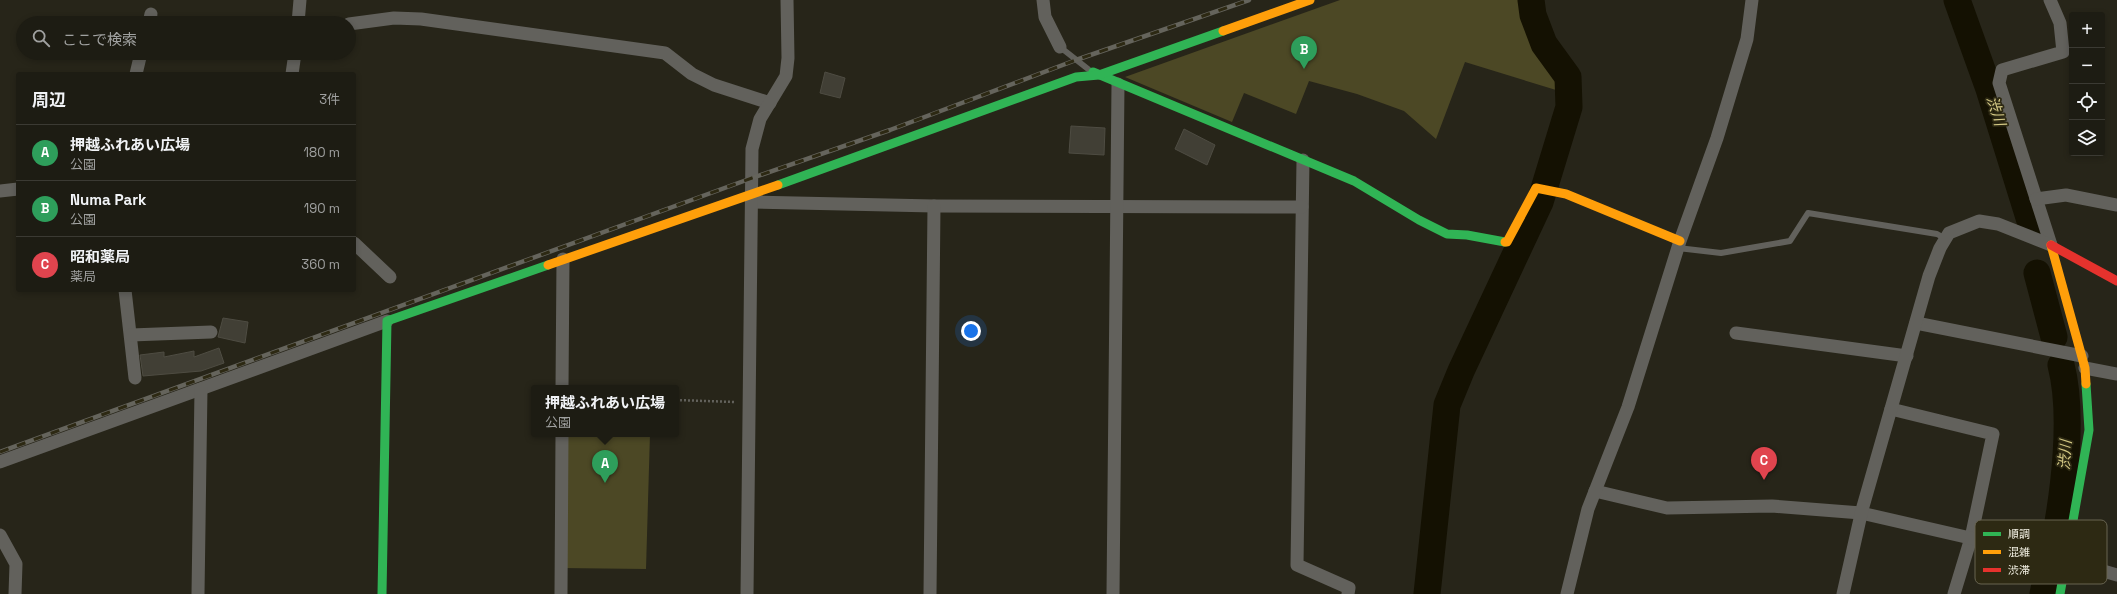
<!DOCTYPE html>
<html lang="ja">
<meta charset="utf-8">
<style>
body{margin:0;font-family:"Space Grotesk","Noto Sans JP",sans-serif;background:#25251c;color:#f1f3f6}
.controls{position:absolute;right:12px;top:12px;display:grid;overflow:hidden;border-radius:4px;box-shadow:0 2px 6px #0003}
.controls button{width:36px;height:36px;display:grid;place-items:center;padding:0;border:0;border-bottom:1px solid #3b3a33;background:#1d1c13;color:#f1f3f6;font:20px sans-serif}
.you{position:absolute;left:971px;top:331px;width:14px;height:14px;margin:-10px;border:3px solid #fff;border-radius:50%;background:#1a73e8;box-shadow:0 0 0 6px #1a73e833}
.badge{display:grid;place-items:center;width:26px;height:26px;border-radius:50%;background:#0f766e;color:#fff;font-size:13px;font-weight:700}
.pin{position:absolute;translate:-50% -33px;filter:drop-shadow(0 1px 2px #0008)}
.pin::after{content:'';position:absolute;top:21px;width:14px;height:12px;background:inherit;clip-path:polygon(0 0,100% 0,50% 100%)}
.popup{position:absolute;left:531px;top:385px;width:148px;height:52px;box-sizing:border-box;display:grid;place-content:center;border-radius:4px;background:#1d1c13;filter:drop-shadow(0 1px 3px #0005);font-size:13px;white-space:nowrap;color:#a0a1a0}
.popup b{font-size:15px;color:#f1f3f6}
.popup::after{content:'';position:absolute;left:50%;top:100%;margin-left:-8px;border:8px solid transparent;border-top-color:#1d1c13}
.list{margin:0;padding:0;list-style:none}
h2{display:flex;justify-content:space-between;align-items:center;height:52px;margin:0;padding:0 16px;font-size:17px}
h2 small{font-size:13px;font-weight:400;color:#a0a1a0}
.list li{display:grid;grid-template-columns:26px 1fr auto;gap:12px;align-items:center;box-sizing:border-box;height:56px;padding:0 16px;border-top:1px solid #3b3a33}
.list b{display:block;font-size:15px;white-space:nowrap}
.list p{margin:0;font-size:13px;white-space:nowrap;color:#a0a1a0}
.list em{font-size:13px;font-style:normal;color:#a0a1a0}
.icon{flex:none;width:22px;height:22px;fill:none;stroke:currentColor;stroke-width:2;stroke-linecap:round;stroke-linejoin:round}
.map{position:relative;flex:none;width:2117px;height:594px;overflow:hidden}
.search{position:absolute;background:#1d1c13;box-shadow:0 2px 6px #0003;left:16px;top:16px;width:340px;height:44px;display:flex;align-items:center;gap:10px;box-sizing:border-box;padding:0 14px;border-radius:22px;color:#a0a1a0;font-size:15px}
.panel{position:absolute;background:#1d1c13;box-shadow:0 2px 6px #0003;left:16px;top:72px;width:340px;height:220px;border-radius:4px}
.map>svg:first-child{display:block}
</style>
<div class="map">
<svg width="2117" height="594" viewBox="0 0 2117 594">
<rect width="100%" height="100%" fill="#272519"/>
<g fill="#4c4825">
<path d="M1340 0H1519C1521 17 1529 34 1537 49 1545 66 1555 70 1556 90L1465 62 1436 139 1404 111 1357 94 1309 81 1296 114 1244 93 1232 122 1125 77Z"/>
<polygon points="562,434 650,434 646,569 561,568"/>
</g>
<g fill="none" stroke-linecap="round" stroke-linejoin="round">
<g stroke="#141102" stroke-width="27">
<polyline points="1957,0 1989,89 2031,224"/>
<polyline points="2037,273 2054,337"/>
<path d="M2054 544C2064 493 2074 415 2061 365"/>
<polyline points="1427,594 1447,405 1461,371 1540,202 1569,107 1568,77 1544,44 1533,15 1531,0"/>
<polyline points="2043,594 2048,570"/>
</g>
</g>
<g fill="#413f35" stroke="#4e4c42">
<polygon points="825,72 845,78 840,98 820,93"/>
<polygon points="1071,126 1105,128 1104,155 1069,153"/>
<polygon points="1184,129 1215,145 1207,165 1175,149"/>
<polygon points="223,318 248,322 245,343 218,337"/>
<polygon points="219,348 224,363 201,371 143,376 140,355 164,352 164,357 194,351 194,357"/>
</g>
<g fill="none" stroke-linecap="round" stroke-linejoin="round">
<polyline stroke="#63625c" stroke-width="2.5" stroke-dasharray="2 2" stroke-linecap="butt" points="676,400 735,402"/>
<g stroke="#62615c" stroke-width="6">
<polyline points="1060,47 1088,69"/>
<polyline points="1678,248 1721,253 1790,241 1808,213 1937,234 1946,239"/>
</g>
<g stroke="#62615c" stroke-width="13">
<polyline points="1043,0 1045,17 1060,47"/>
<polyline points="2050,0 2060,23 2063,52 2002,70 1999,83 2051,245"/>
<polyline points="149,23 151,14"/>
<polyline points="298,23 300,0"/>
<polyline points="349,24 394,18 421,19 665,53 692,74 714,85 770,103"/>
<polyline points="136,74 141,53"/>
<polyline points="292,74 295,53"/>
<polyline points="1303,160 1297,565 1349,588 1348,594"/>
<polyline points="0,191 18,189"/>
<polyline points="2036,199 2066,195 2117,205"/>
<polyline points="752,202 934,206 1302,207"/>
<polyline points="354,243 390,277"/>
<polyline points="125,290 135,378"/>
<polyline points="1916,323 2082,356"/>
<polyline points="1736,333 1907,356"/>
<polyline points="131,335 211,332"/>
<polyline points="2085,368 2117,374"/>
<polyline points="562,388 563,259"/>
<polyline points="1891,409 1993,434 1971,538 1954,594"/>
<polyline points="0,462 387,321"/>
<polyline points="1595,491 1667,508 1772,506 1861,513 2066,560 2117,575"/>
<polyline points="0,535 16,564 15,594"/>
<polyline points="198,594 201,389"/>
<polyline points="561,594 562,434"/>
<polyline points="747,594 752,149 760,119 786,76 788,58 787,0"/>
<polyline points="930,594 934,206"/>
<polyline points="1113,594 1118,84"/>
<polyline points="1567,594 1588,509 1628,407 1680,241 1717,138 1747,39 1752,0"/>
<polyline points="1843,594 1862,510 1929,276 1940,248 1949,233 1979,221 1998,224 2051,245"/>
</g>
<g stroke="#30b455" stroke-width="9">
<polyline points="1093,72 1354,181 1419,220 1447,234 1467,235 1505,242"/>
<polyline points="778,185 1076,77 1099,75 1223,31"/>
<polyline points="382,594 387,321 548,265"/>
<polyline points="2060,594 2089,430 2086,384"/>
</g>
<g stroke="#ff9f0a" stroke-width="9">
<polyline points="1223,31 1310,0"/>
<polyline points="1505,242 1507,242 1536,188 1566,194 1680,241"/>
<polyline points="2051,245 2085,368 2086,384"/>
<polyline points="548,265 778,185"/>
</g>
<polyline stroke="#e5322d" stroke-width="9" points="2051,245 2117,281"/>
<defs>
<polyline id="rail" points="0,452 752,178 890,130 1076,60 1249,0"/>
</defs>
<use href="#rail" stroke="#65645c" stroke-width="4.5"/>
<use href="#rail" stroke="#2d2913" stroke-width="3" stroke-dasharray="9" stroke-linecap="butt"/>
</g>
<g text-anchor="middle" stroke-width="3.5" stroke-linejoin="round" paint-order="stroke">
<g font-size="15" font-style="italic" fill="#d4c985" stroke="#2d2913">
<text transform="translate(1996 111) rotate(73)" y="5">渋川</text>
<text transform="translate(2065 455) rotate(-86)" y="5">渋川</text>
</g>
</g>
<rect x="1975" y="520" width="132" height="64" rx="6" fill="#2d2913" stroke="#686451" stroke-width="1"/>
<rect x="1983" y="532" width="18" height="4" fill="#30b455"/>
<rect x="1983" y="550" width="18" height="4" fill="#ff9f0a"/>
<rect x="1983" y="568" width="18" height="4" fill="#e5322d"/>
<g font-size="11" fill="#f1efe2">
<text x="2008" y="538">順調</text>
<text x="2008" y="556">混雑</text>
<text x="2008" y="574">渋滞</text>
</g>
</svg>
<div class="controls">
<button>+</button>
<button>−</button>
<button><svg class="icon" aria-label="locate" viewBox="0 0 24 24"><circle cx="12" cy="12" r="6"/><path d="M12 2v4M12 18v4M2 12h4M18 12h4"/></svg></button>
<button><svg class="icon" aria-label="layers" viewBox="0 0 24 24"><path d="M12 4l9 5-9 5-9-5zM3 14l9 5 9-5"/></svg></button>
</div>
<div class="you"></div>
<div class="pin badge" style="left:605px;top:483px;background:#2e9e5b">A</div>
<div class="popup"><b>押越ふれあい広場</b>公園</div>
<div class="pin badge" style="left:1304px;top:69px;background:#2e9e5b">B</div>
<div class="pin badge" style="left:1764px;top:480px;background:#e0444e">C</div>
<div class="search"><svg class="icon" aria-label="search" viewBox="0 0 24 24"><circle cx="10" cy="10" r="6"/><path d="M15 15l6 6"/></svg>ここで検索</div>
<section class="panel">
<h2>周辺<small>3件</small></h2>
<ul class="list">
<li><span class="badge" style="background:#2e9e5b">A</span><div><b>押越ふれあい広場</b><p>公園</p></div><em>180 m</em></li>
<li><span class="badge" style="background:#2e9e5b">B</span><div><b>Numa Park</b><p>公園</p></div><em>190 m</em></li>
<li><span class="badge" style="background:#e0444e">C</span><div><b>昭和薬局</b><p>薬局</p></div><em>360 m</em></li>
</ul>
</section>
</div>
